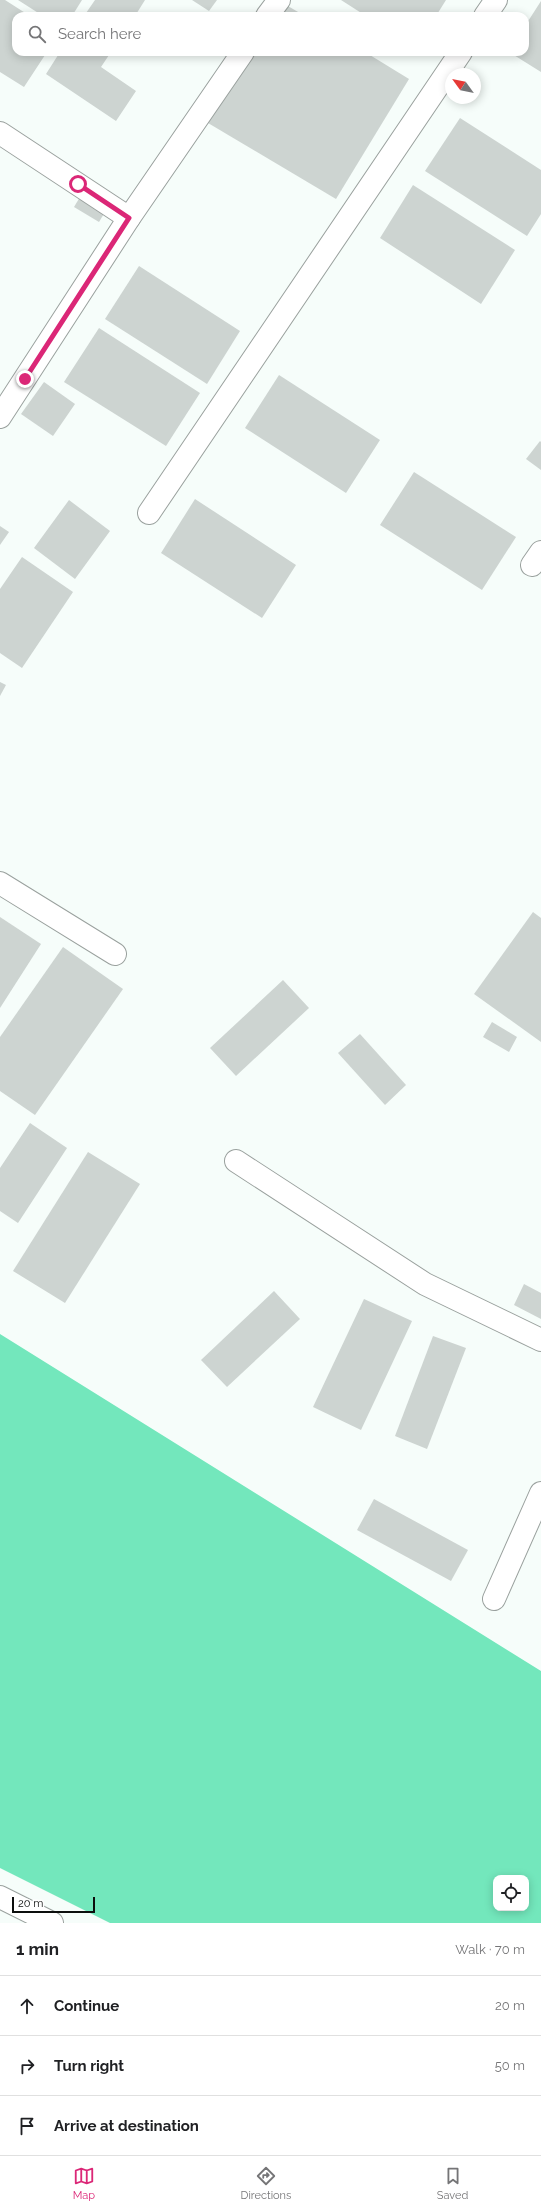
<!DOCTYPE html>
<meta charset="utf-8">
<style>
body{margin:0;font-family:Raleway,sans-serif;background:#f2f2f2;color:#202124}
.controls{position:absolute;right:12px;bottom:12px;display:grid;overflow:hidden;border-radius:8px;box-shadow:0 2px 10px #0003}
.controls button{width:36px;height:36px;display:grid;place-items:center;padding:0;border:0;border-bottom:1px solid #e0e0e0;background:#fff;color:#202124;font:20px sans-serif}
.compass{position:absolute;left:445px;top:68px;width:36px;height:36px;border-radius:50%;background:#fff;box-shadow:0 2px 10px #0003;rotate:303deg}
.scale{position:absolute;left:12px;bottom:10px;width:83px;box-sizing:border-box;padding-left:4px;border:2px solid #0c0e0d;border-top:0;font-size:11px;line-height:14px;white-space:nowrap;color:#0c0e0d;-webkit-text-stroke:3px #fff;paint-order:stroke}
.stop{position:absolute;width:12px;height:12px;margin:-9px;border:3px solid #db2777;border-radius:50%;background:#fff}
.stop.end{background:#db2777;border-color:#fff;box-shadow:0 1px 4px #0008}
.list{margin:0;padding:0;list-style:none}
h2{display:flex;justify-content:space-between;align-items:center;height:52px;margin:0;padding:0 16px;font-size:17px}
h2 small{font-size:13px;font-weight:400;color:#757577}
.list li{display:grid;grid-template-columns:26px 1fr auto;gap:12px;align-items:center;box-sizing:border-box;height:60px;padding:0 16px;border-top:1px solid #e0e0e0}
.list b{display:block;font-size:15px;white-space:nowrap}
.list em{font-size:13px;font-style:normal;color:#757577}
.icon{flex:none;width:22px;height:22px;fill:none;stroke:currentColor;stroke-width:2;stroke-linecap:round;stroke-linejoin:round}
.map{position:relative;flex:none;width:541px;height:1923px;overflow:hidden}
.search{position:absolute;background:#fff;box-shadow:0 2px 10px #0003;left:12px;right:12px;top:12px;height:44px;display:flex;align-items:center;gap:10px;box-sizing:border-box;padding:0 14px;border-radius:12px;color:#757577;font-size:15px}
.sheet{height:232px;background:#fff}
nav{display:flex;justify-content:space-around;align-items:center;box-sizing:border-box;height:56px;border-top:1px solid #e0e0e0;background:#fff;font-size:11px;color:#757577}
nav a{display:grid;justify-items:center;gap:2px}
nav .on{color:#db2777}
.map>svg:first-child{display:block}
</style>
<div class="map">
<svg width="541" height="1923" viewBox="0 0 541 1923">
<rect width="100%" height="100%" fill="#f6fdfa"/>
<path fill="#73e7bc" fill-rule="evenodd" d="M0 1334 541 1671V1923H110L0 1868ZM496 1878H526V1908H496Z"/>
<g fill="#cdd4d1">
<polygon points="0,0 5,0 30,16 16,16 16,52 47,52 24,87 0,72"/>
<polygon points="18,0 82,0 72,16 43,16"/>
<polygon points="95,0 145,0 135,16 84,16"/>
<polygon points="192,0 217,0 209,11"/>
<polygon points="341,0 446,0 436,16 366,16"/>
<polygon points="541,1 541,72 509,52 525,52 525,26"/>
<polygon points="281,2 305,16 273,16"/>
<polygon points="60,52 111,52 101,67 136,91 116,121 46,74"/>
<polygon points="251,52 365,52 409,79 336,199 208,123"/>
<polygon points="460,118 541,170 541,214 527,236 425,171"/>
<polygon points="413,185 515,250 481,304 380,238"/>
<polygon points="83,192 108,207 99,222 74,207"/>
<polygon points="139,266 240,331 207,384 105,319"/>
<polygon points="99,328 200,393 166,446 64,382"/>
<polygon points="279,375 380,440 346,493 245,428"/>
<polygon points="44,382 75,404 53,436 21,414"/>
<polygon points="540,441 541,442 541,470 526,459"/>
<polygon points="414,472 516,537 482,590 380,525"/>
<polygon points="195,499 296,565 262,618 161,553"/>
<polygon points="69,500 110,531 75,579 34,548"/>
<polygon points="0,526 9,532 0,545"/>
<polygon points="22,557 73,592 22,668 0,653 0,589"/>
<polygon points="0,682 6,685 0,696"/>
<polygon points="533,912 541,918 541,1042 474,994"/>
<polygon points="0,917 41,944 0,1008"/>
<polygon points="63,947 123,989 35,1115 0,1091 0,1037"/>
<polygon points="283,980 309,1008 236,1076 210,1048"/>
<polygon points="492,1022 517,1037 509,1052 483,1037"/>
<polygon points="360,1034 406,1085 385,1105 338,1053"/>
<polygon points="30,1123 67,1148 18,1223 0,1211 0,1168"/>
<polygon points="88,1152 140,1184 65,1303 13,1271"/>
<polygon points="524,1284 541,1293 541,1319 514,1305"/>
<polygon points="274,1291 300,1319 227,1387 201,1360"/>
<polygon points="364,1299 412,1321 361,1430 313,1407"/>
<polygon points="433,1336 466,1348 427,1449 395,1436"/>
<polygon points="374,1499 468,1550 451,1581 357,1530"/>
</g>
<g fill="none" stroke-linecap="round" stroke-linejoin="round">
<defs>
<g id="minor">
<polyline points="267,16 279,0"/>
<polyline points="485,16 496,0"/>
<polyline points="0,133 129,218"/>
<polyline points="0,417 129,218 243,52"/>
<polyline points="149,513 461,52"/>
<polyline points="532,565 541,552"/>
<polyline points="0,883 115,954"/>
<polyline points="236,1161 425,1284 541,1340"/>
<polyline points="494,1599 541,1493"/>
<polyline points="0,1897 52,1923"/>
</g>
</defs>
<use href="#minor" stroke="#9aa19e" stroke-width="24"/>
<use href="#minor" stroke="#fff" stroke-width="22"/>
</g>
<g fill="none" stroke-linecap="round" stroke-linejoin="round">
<polyline stroke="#db2777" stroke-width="5" points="25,379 129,218 78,184"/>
</g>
</svg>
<div class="controls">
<button><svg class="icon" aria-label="locate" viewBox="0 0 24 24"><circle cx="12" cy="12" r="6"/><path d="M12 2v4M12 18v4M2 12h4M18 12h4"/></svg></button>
</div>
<svg class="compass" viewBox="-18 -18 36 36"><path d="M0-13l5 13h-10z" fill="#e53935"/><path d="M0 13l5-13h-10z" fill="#757577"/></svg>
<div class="scale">20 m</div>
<div class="stop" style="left:78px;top:184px"></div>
<div class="stop end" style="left:25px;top:379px"></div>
<div class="search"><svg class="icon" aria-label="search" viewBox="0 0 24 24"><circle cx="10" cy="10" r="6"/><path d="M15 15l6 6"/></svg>Search here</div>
</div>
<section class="sheet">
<h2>1 min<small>Walk · 70 m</small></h2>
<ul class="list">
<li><svg class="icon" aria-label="ahead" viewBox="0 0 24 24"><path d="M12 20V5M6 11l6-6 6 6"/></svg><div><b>Continue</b></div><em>20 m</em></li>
<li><svg class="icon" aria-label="right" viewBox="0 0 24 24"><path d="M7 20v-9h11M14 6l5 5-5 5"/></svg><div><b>Turn right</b></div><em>50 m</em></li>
<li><svg class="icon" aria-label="arrive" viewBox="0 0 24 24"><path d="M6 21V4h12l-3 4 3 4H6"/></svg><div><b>Arrive at destination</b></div></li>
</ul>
</section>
<nav>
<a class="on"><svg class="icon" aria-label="map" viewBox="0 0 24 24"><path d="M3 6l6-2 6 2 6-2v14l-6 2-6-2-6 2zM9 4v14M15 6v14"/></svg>Map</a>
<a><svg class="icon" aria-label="directions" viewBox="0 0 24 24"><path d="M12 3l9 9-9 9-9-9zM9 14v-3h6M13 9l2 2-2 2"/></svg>Directions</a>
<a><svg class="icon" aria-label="saved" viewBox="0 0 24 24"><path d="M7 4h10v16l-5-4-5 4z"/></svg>Saved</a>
</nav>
